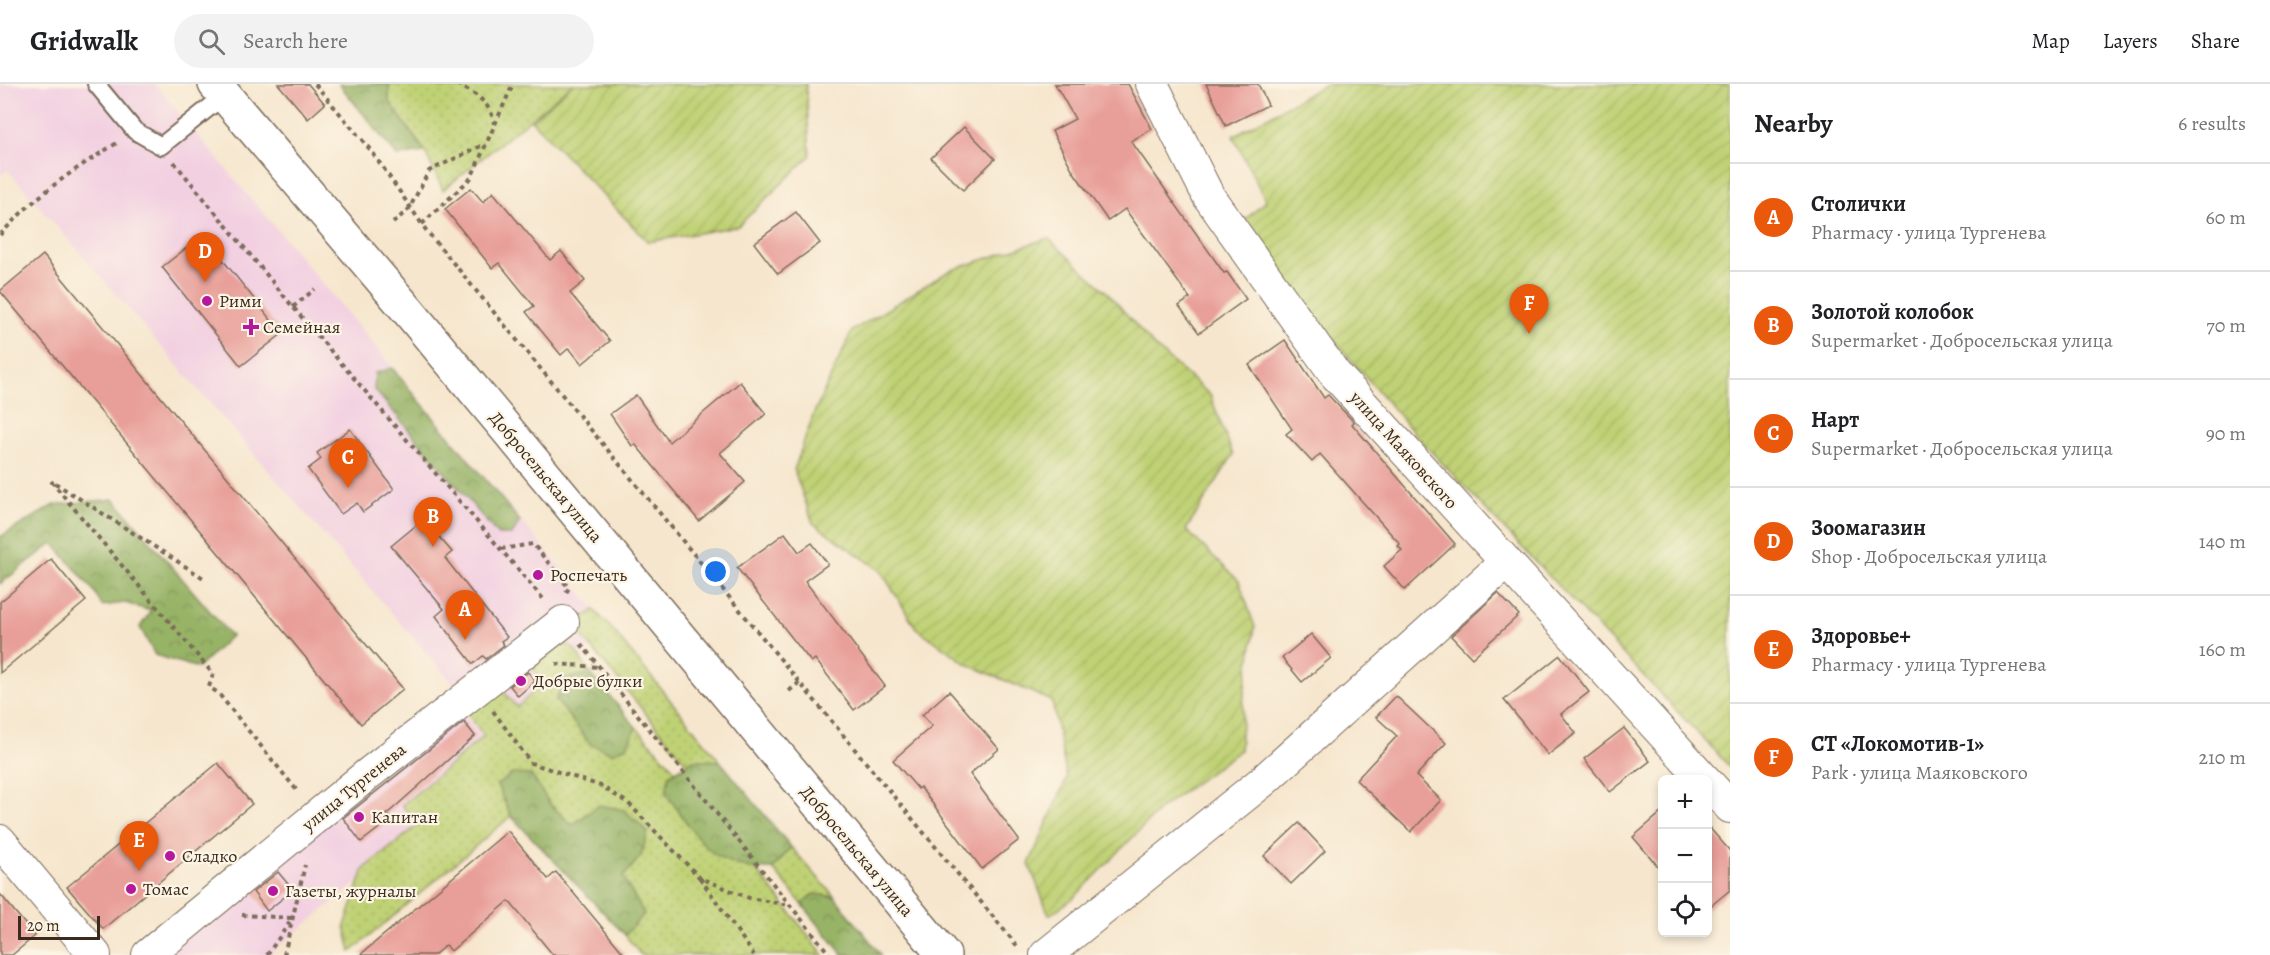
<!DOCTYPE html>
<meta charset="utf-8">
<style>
body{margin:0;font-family:Alegreya,serif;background:#f2f2f2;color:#202124}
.controls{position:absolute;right:18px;bottom:18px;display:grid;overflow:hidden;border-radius:9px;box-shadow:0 3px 9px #0003}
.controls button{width:54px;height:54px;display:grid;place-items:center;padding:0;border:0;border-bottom:2px solid #e0e0e0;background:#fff;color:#202124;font:30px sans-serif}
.scale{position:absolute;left:18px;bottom:15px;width:82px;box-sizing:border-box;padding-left:6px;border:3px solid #3b2a1e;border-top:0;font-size:16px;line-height:21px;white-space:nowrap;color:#3b2a1e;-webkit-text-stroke:4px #fcf5e5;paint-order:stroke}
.you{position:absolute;left:716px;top:488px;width:21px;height:21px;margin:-15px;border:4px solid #fff;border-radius:50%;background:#1a73e8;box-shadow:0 0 0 9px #1a73e833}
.badge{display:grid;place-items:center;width:39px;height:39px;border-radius:50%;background:#ea580c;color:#fff;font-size:20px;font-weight:700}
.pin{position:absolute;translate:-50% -50px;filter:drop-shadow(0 2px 3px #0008)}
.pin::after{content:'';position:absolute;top:32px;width:21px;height:18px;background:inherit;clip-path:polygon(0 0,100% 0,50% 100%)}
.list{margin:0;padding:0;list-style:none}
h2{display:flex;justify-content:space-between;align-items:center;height:78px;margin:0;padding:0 24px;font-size:26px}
h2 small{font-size:20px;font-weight:400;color:#757577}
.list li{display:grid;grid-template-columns:39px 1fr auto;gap:18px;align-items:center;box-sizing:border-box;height:108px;padding:0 24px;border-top:2px solid #e0e0e0}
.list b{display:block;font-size:22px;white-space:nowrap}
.list p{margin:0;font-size:20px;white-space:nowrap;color:#757577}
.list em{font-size:20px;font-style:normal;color:#757577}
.icon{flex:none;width:33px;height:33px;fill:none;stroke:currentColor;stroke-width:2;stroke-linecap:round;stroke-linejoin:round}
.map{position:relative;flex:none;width:1730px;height:871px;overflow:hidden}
header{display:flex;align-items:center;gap:36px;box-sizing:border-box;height:84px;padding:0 30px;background:#fff;border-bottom:2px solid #e0e0e0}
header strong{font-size:28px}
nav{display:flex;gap:33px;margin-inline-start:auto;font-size:21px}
.search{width:420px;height:54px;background:#f2f2f2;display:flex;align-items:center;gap:15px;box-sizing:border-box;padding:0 21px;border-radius:33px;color:#757577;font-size:22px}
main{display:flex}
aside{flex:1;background:#fff}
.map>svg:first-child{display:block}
</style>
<header>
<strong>Gridwalk</strong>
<div class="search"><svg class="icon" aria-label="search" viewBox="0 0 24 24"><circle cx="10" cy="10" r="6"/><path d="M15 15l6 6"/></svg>Search here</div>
<nav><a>Map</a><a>Layers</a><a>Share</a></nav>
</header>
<main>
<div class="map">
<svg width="1730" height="871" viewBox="0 0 1730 871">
<defs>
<pattern id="grass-dots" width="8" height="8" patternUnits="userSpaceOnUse" patternTransform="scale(1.5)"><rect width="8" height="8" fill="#bfd174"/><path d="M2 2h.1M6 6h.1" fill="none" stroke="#a5b464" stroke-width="1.8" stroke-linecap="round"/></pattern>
<pattern id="forest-crowns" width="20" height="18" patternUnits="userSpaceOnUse" patternTransform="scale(1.5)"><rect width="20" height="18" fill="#97b366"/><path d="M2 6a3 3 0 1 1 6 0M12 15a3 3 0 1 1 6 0" fill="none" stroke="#7c9253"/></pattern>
<pattern id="garden-furrows" width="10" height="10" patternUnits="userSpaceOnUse" patternTransform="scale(1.5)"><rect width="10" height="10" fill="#bfd174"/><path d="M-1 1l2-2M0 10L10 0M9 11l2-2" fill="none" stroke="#a5b464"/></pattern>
</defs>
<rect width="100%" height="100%" fill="#fcf5e5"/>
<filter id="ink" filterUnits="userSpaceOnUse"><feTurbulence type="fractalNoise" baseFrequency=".0167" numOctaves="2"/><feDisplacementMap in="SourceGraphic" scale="12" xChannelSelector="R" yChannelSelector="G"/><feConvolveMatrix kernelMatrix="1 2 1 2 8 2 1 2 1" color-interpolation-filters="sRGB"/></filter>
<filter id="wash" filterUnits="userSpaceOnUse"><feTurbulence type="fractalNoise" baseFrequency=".008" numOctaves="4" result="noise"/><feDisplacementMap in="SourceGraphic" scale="24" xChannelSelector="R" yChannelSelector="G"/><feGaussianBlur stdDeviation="1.35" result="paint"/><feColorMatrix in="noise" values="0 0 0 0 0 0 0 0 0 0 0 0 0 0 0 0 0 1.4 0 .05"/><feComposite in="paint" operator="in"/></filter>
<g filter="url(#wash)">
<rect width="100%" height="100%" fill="#f6e6cd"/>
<g fill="#f2cfe1">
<polygon points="0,0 155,0 612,545 494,647 8,86 0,91"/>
<polygon points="461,627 504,679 268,871 161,871"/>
</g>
<g fill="url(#grass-dots)" stroke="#7d7e49" stroke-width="1.5">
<polygon points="389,0 435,0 440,4 466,4 471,0 573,0 443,106 425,68 389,17"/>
<polygon points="594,526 612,545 720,677 694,676 687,680 573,541"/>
<polygon points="556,554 574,565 590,589 563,596 627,662 636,643 676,687 669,691 747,785 756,785 824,871 641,871 625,851 644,830 622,793 641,772 572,742 549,719 531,691 497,701 511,732 351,868 345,842 364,785 418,741 402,721 484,652 466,627 498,601 517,623 544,598 525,576"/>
<polygon points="791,763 835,813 814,810 802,820 773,785"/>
</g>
<g fill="url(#forest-crowns)" stroke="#696e42" stroke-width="1.5">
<polygon points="339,0 389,0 389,17 425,68 397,72"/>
<polygon points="392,284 520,437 512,451 498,451 374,305 375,289"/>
<polygon points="114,415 231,552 198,584 155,571 140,543 151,527 125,519 102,522 94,507 53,459 0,500 0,453 54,421"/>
<polygon points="590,589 636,643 627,662 612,669 590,660 556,616 563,596"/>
<path d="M694 676 720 677 791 763 773 785C710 786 699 755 666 709L669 691Z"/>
<polygon points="512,690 531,691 549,719 572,741 599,721 624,726 648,748 641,772 623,793 644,830 625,851 511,732 497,701"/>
<polygon points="814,810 835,813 881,871 843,871 802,820"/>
</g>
<g fill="url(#garden-furrows)" stroke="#7d7e49" stroke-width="1.5">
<polygon points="573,0 806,0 810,72 738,142 648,158 531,36"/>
<polygon points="1326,0 1730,0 1730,683 1421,357 1237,143 1266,117 1233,52"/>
<polygon points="1048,154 1109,210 1154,262 1210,311 1233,371 1186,446 1239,497 1255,543 1244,610 1240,666 1160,725 1074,814 1049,831 1029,780 1067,694 1052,617 967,580 916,544 881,487 813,439 794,386 814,329 852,247 949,187"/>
</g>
<g id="blocks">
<g fill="#e89f99">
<polygon points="278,0 308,0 325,20 308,35"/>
<polygon points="1055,0 1128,0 1152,45 1131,57 1224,189 1227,188 1246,215 1199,249 1179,222 1190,214 1125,125 1108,137 1073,87 1052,47 1075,35"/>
<polygon points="1206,0 1258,0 1268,21 1226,42"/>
<polygon points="964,43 995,75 963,106 931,74"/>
<polygon points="471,104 483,118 493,108 550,176 561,167 585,197 570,209 610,257 582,280 569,264 561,271 526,228 534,222 499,179 492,184 445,125"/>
<polygon points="796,128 820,159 778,190 754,159"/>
<polygon points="203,151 282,250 241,282 162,183"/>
<polygon points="43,171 403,605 361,640 0,207"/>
<polygon points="1285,256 1324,314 1328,311 1354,338 1352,340 1455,460 1405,506 1384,482 1402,466 1398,462 1400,460 1320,370 1312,378 1286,350 1292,345 1249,281"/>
<polygon points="740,298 766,330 720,369 745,398 699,437 635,360 632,362 610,330 636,311 669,358"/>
<polygon points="350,345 394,405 363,428 357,419 341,430 308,385 321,375 317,369"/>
<polygon points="419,439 427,439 452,468 445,474 507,553 501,557 504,561 486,575 483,572 473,580 436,532 444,525 391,462"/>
<polygon points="785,449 799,468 812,459 828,480 805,497 885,602 854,626 815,575 811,578 737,484"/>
<polygon points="51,475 86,517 0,589 0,518"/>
<polygon points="1498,509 1519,531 1472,574 1451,552"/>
<polygon points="1311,550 1331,574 1302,598 1282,574"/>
<polygon points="1560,571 1589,608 1561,630 1576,649 1548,671 1504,616"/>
<polygon points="528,588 535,597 518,612 510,602"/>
<polygon points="949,607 999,665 970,690 1019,756 982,785 920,703 918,705 893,676 932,642 922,631"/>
<polygon points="1396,612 1446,659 1416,692 1441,716 1411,748 1356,696 1397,652 1376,633"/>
<polygon points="464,638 475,652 387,730 391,735 361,758 343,734"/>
<polygon points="1624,644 1650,677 1610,708 1584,675"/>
<polygon points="218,679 252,720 103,845 67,803"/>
<polygon points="1662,728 1662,787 1633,753"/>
<polygon points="1299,739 1325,767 1291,800 1264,772"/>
<polygon points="1707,741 1730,767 1730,806 1707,825"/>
<polygon points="508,747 548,795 556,788 625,871 553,871 509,817 451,867 446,861 434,871 360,871"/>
<polygon points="278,788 293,806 267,827 253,808"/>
<polygon points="0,810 35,852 12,871 0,871"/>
</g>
</g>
</g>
<g filter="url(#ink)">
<use href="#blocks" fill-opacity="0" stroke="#7c6c5b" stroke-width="1.5"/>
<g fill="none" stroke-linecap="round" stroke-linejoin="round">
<defs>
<polyline id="lane" points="96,0 135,47 161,62 225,11"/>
<g id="street">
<polyline points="1152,0 1209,113 1335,290 1705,696"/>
<polyline points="1708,699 1730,723"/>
<polyline points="0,757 95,871"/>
<polyline points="148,871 368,690 563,538"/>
<polyline points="1046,871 1263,697 1505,479"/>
</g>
<polyline id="primary" points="215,0 410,229 944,871"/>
</defs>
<use href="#lane" stroke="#7c6c5b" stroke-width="20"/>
<use href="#street" stroke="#7c6c5b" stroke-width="34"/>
<use href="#primary" stroke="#7c6c5b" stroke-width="36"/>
<g stroke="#7c6c5b" stroke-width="4" stroke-dasharray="4.5 4.5" stroke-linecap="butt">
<polyline points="315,0 373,69 426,146 1019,864"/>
<path d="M457 0C475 10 491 18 494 40"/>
<polyline points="174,78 293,223 545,517"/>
<polyline points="393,139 409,125 429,87 485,60"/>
<polyline points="422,140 471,94 513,0"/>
<path d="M0 151C36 111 71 87 117 59"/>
<polyline points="293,223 315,205"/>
<polyline points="51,397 213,590 209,603 218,609 299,709"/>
<polyline points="55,399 205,495"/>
<polyline points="501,465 533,460 569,504 565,510"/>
<polyline points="581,560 830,871"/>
<polyline points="556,580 599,583"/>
<polyline points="789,607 800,598"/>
<polyline points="493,627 531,679 601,702 628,719 700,794 749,814 789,821"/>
<polyline points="700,794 754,871"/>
<polyline points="242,831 292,834"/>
<polyline points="267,871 290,838"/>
<polyline points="284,871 305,781"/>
</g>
<use href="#lane" stroke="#fff" stroke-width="16"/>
<use href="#street" stroke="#fff" stroke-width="32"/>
<use href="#primary" stroke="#fff" stroke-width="33"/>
</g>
</g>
<g fill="#b5179e" stroke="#fcf5e5" stroke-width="2">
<circle cx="207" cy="217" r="6"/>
<path d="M248 234h6v6h6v6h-6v6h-6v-6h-6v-6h6z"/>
<circle cx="538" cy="491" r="6"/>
<circle cx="521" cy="597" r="6"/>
<circle cx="359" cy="733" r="6"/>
<circle cx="170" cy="772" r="6"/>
<circle cx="131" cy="805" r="6"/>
<circle cx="273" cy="807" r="6"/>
</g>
<g text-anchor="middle" stroke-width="4.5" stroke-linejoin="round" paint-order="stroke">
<g font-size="18" fill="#3b2a1e" stroke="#fcf5e5" text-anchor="start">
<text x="219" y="223">Рими</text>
<text x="263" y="249">Семейная</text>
<text x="550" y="497">Роспечать</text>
<text x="533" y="603">Добрые булки</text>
<text x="371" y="739">Капитан</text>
<text x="182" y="778">Сладко</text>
<text x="143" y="811">Томас</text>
<text x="285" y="813">Газеты, журналы</text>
</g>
<g font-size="18" fill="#3b2a1e" stroke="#fcf5e5">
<text transform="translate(1404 366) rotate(48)" y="6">улица Маяковского</text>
<text transform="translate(546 393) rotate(50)" y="6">Добросельская улица</text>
<text transform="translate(354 703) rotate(-39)" y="6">улица Тургенева</text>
<text transform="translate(857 767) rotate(50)" y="6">Добросельская улица</text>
</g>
</g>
</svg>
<div class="controls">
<button>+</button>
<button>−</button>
<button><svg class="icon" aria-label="locate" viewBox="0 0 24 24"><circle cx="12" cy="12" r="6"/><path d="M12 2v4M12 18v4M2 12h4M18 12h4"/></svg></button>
</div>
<div class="scale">20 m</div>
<div class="you"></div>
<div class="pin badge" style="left:465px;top:556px">A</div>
<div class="pin badge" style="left:433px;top:463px">B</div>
<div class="pin badge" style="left:348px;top:404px">C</div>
<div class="pin badge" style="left:205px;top:198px">D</div>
<div class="pin badge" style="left:139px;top:787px">E</div>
<div class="pin badge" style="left:1529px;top:250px">F</div>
</div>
<aside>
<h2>Nearby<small>6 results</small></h2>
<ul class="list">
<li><span class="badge">A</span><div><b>Столички</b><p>Pharmacy · улица Тургенева</p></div><em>60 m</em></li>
<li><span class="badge">B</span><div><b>Золотой колобок</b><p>Supermarket · Добросельская улица</p></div><em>70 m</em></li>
<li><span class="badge">C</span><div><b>Нарт</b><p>Supermarket · Добросельская улица</p></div><em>90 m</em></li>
<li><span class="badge">D</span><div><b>Зоомагазин</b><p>Shop · Добросельская улица</p></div><em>140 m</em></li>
<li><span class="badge">E</span><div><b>Здоровье+</b><p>Pharmacy · улица Тургенева</p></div><em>160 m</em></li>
<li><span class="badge">F</span><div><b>СТ «Локомотив-1»</b><p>Park · улица Маяковского</p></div><em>210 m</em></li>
</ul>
</aside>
</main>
